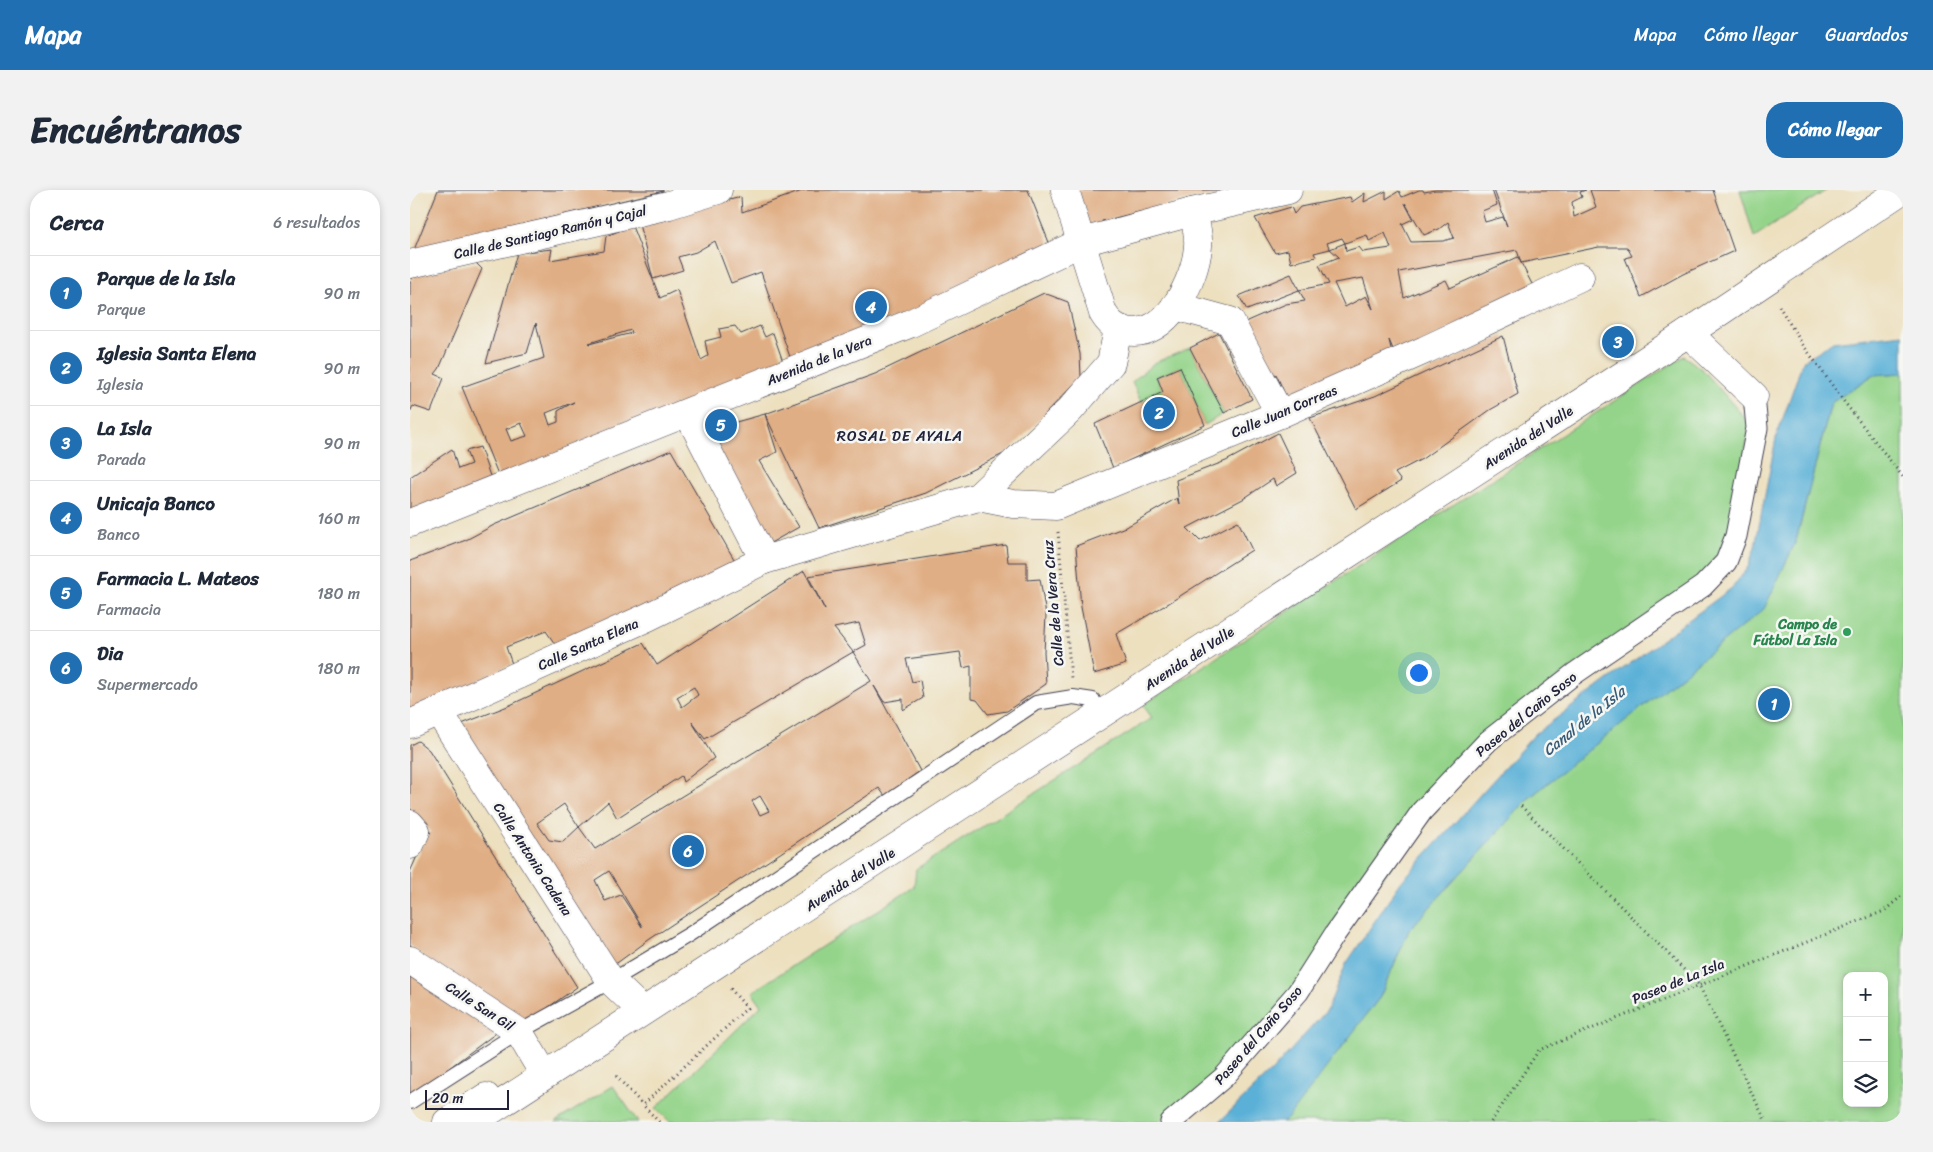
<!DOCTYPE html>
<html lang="es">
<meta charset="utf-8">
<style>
body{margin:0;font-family:Sriracha,sans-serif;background:#f2f2f3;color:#1f2937}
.controls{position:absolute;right:15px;bottom:15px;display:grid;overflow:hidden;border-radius:10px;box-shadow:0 2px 8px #0003}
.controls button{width:45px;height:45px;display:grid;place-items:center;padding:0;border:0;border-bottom:1px solid #e0e1e3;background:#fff;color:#1f2937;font:25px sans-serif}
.scale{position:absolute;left:15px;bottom:12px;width:84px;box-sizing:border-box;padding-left:5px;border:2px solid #22223b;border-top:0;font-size:14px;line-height:18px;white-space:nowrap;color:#22223b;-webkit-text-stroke:4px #f6f6f2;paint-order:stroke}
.you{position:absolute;left:1008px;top:482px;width:18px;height:18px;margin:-12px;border:4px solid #fff;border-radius:50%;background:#1a73e8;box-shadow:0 0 0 8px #1a73e833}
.badge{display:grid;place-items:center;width:32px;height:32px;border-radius:50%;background:#1f6fb2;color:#fff;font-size:16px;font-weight:700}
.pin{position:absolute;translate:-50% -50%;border:2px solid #fff;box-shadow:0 1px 5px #0006}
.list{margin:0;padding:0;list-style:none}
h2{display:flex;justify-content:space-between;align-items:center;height:65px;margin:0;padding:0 20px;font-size:21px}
h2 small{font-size:16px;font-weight:400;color:#747a83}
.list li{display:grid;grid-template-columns:32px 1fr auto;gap:15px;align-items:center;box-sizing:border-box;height:75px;padding:0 20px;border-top:1px solid #e0e1e3}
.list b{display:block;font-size:19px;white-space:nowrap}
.list p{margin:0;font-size:16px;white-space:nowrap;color:#747a83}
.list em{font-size:16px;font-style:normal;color:#747a83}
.icon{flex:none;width:28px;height:28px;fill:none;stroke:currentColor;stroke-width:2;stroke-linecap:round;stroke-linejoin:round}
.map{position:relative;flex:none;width:1493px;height:932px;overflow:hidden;border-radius:20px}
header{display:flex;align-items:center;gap:30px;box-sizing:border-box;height:70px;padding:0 25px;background:#1f6fb2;color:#fff}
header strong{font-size:24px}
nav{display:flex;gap:28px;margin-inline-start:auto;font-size:18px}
.intro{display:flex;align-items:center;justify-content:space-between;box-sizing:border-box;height:120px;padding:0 30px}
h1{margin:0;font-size:35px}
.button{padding:12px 22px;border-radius:20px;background:#1f6fb2;color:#fff;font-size:18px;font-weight:700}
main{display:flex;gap:30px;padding:0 30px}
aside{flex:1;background:#fff;border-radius:20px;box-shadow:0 2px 8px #0003}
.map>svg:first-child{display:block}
</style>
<header>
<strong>Mapa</strong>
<nav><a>Mapa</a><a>Cómo llegar</a><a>Guardados</a></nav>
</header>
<div class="intro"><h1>Encuéntranos</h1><a class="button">Cómo llegar</a></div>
<main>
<aside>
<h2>Cerca<small>6 resultados</small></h2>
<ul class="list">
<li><span class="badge">1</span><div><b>Parque de la Isla</b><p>Parque</p></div><em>90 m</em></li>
<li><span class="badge">2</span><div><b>Iglesia Santa Elena</b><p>Iglesia</p></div><em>90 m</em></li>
<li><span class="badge">3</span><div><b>La Isla</b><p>Parada</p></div><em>90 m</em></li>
<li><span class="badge">4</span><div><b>Unicaja Banco</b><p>Banco</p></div><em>160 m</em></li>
<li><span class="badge">5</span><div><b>Farmacia L. Mateos</b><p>Farmacia</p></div><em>180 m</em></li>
<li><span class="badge">6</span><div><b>Dia</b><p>Supermercado</p></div><em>180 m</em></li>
</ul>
</aside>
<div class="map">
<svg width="1493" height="932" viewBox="0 0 1493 932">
<rect width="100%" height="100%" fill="#f6f6f2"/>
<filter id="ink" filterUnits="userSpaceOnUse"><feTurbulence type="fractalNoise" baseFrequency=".02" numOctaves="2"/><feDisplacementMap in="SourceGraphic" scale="10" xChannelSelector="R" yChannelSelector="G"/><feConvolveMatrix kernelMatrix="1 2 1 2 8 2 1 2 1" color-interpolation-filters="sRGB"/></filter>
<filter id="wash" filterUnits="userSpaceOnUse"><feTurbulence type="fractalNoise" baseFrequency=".0096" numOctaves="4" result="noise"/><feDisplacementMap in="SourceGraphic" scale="20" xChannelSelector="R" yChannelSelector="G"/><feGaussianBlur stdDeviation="1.12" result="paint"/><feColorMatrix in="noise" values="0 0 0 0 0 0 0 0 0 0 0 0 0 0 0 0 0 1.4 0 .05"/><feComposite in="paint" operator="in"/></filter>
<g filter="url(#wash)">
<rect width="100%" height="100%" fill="#ede0bf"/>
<g fill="#94d48a" stroke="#5b7b62" fill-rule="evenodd">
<polygon points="1330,0 1417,0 1344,47"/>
<polygon points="780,158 814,223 795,235 770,177 747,187 753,202 731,212 722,192 744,173"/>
<polygon points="1274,166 1293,180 1340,234 1320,347 1298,382 1111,514 876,809 805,886 749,932 260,932 246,918 351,816 342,802 504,697 506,679 742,528 733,515"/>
<path d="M1493 183V932H873L970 807 999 740 1118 609 1354 418 1386 351 1421 213 1463 185ZM1437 786H1474V913H1437Z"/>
<polygon points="203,896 228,932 145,932"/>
</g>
<polygon fill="#5ab0d7" stroke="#3e6989" points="1493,144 1493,183 1463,185 1421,213 1386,351 1354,419 1118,609 999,740 970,807 878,928 873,932 809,932 863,880 917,820 936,774 991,692 1125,544 1323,397 1338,377 1345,357 1366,248 1393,171 1423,152"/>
<g id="blocks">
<g fill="#e0ae84" fill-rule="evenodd">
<polygon points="28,0 253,0 253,1 4,60"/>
<polygon points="395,0 618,0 640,55 512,117 381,170 351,82 321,93 305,51 286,62 268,67 273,80 243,89 229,34 331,7 332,22"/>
<polygon points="668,0 815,0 815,1 692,31 692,36 678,39"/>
<path d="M1009 0H1013L1014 2 1025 0H1082L1087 15 1072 21 1075 32 1093 27 1097 36 1084 0H1176L1170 2 1172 7 1162 12 1164 27 1186 17 1180 0H1303L1324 61 1273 84 1231 107 1215 68 1222 66 1217 57H1189L1111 73 1107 60 989 82 994 108 1036 90 1040 98 1108 67 1123 96 986 166 979 150 983 167 879 213 866 184 860 187 834 136 837 131 876 114 895 111 889 100 919 94 909 75 929 67 920 59 935 53 936 61 949 57 953 62 981 58 975 43 959 51 957 45 935 53 932 48 917 53 920 59 904 63 906 67 881 73 878 60 865 63 845 28 881 17 884 24 890 17 940 7 942 12 955 3 954 12 976 1V9L989 1 992 7ZM995 13 1014 45 1029 39 1038 32 1044 48 1033 51 1001 52 992 34 1003 29ZM953 88 963 119 956 106 935 117 924 93Z"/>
<path d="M222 36 250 108 267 100 291 170 298 166 295 151 311 147 309 139 325 136 331 144 350 136 355 147 363 143 377 183 90 289 52 197 134 168 126 133 117 163 76 173 107 63 142 59 140 70 194 61 196 46ZM221 140 222 143 179 154V153ZM164 212 148 221V232L140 235 136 223ZM111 233 117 246 101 251 96 239Z"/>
<polygon points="66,73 72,79 29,179 25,184 34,188 21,222 3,216 0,222 0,94 4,84"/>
<polygon points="881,84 889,100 837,120 829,106"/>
<polygon points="634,103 658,112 670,164 671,187 599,261 516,303 409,338 355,224 465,184"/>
<polygon points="809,143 842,209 814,223 780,158"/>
<polygon points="1093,146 1108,204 1080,220 1012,269 985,283 991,291 946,319 900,228 965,206"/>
<polygon points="770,177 795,235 703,278 685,234 753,202 747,187"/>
<polygon points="355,224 367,262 349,271 389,337 355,356 295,247 326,232"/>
<polygon points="868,243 887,283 866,296 863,289 833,309 777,338 790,351 828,331 842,360 759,413 706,444 716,474 684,484 671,417 666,356 718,336 767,308 769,314 766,290 816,271"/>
<polygon points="70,257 82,292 0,327 0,287 42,259 48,279 61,274 56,261"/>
<polygon points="261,260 328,376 147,457 136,441 96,457 102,474 0,523 0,371 56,350 84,335"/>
<path d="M596 355 598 372H617V390L630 389 636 425 634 462 636 494 597 521 578 524 567 510 561 509V476L553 478 550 462 496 469 502 492 510 490 513 508 493 520V509L474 512 464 496 510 581 475 606 469 598 240 749 200 778 49 535 98 516 233 453 247 475 394 381 415 420 398 386ZM449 433 456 455 443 462 424 438ZM443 462 461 491 185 659 169 637 153 652 139 650 127 633 154 614 169 637 198 612 207 628 271 586 273 592 304 568 282 532 295 549ZM284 497 288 505 272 517 267 507ZM350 606 359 621 350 625 342 611ZM199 681 232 736V737L211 705 195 711 185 690Z"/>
<polygon points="8,551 19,560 167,797 106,840 97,835 0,907 0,775 80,819 0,755 0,682 16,646 21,642 0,618 0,555"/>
</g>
</g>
</g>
<g filter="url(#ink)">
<use href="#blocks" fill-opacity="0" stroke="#403e4f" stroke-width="1"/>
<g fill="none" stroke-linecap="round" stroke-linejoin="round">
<defs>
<polyline id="service" points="0,912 109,842 201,791 280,744 626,513 663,507 683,510"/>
<polyline id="pedestrian" points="761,932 814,887 888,802 925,744 1012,621 1078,551 1164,484 1293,396 1316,372 1326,346 1347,238 1344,206"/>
<g id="minor">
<path d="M655 0 693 123C699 133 705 138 716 141 757 150 786 89 788 56 789 43 786 33 782 22"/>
<polyline points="0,74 259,15 308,0"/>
<polyline points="765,116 820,131 870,224"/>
<polyline points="1278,143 1344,206"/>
<polyline points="278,223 354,370"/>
<polyline points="568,307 603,314 646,316 870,224 1015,160 1170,87"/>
<polyline points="0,333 499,134 672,52 782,22 878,0"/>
<polyline points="29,522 201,791 222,811"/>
<polyline points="0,534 238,427 354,370 568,307 660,220 701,173 708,139"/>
<polyline points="0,634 6,641 0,655"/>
<polyline points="0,770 109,842 128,874"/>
</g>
<g id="secondary">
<polyline points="37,932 76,907"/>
<polyline points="63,932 1278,143 1492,0"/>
</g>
</defs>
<use href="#service" stroke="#403e4f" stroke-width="16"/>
<use href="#pedestrian" stroke="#403e4f" stroke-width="23"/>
<use href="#minor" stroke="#403e4f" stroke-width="29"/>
<use href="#secondary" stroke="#403e4f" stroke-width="29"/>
<g stroke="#403e4f" stroke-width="3" stroke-dasharray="1 4" stroke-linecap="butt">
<polyline points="1369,116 1391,152 1435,213 1493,287"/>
<polyline points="648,342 661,488"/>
<polyline points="1111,616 1289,795 1356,932"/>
<polyline points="206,886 233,915"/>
<polyline points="249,932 233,915 337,818 319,797"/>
<polyline points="1081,932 1129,860 1474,721 1493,705"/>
</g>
<use href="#service" stroke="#fff" stroke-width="14"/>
<use href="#pedestrian" stroke="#fff" stroke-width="21"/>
<use href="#minor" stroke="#fff" stroke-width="28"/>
<use href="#secondary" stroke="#fff" stroke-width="28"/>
</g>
</g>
<circle fill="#2e9e5b" stroke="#f6f6f2" stroke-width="2" cx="1437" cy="442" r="5"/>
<g text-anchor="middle" stroke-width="5" stroke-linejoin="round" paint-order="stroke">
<g font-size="14" fill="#22223b" stroke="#f6f6f2">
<text transform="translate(140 42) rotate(-13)" y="5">Calle de Santiago Ramón y Cajal</text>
<text transform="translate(409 170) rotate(-22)" y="5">Avenida de la Vera</text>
<text transform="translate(874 221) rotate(-23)" y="5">Calle Juan Correas</text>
<text transform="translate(1118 247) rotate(-33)" y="5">Avenida del Valle</text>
<text transform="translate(643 413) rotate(-95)" y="5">Calle de la Vera Cruz</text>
<text transform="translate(178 454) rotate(-24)" y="5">Calle Santa Elena</text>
<text transform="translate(779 468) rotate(-33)" y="5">Avenida del Valle</text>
<text transform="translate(1116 524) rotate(-39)" y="5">Paseo del Caño Soso</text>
<text transform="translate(123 669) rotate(57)" y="5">Calle Antonio Cadena</text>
<text transform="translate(440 689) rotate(-33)" y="5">Avenida del Valle</text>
<text transform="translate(1268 791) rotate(-22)" y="5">Paseo de La Isla</text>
<text transform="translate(70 816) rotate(33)" y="5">Calle San Gil</text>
<text transform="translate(848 845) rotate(-49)" y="5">Paseo del Caño Soso</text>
</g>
<g font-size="14" font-weight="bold" fill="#27864d" stroke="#f6f6f2" text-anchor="end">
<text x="1427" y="439">Campo de<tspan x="1427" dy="16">Fútbol La Isla</tspan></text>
</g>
<g font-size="15" letter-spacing="1" fill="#22223b" stroke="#f6f6f2">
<text x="490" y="251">ROSAL DE AYALA</text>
</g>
<g font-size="15" font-style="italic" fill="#385b79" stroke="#f6f6f2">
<text transform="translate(1174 531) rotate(-39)" y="5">Canal de la Isla</text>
</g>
</g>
</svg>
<div class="controls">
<button>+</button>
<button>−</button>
<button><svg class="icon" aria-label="layers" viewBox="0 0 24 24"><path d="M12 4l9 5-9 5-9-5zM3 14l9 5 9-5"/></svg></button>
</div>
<div class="scale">20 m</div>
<div class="you"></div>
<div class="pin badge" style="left:1364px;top:514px">1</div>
<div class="pin badge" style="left:749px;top:223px">2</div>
<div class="pin badge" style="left:1208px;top:152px">3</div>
<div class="pin badge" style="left:461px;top:117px">4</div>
<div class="pin badge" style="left:311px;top:235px">5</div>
<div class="pin badge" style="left:278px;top:661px">6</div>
</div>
</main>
